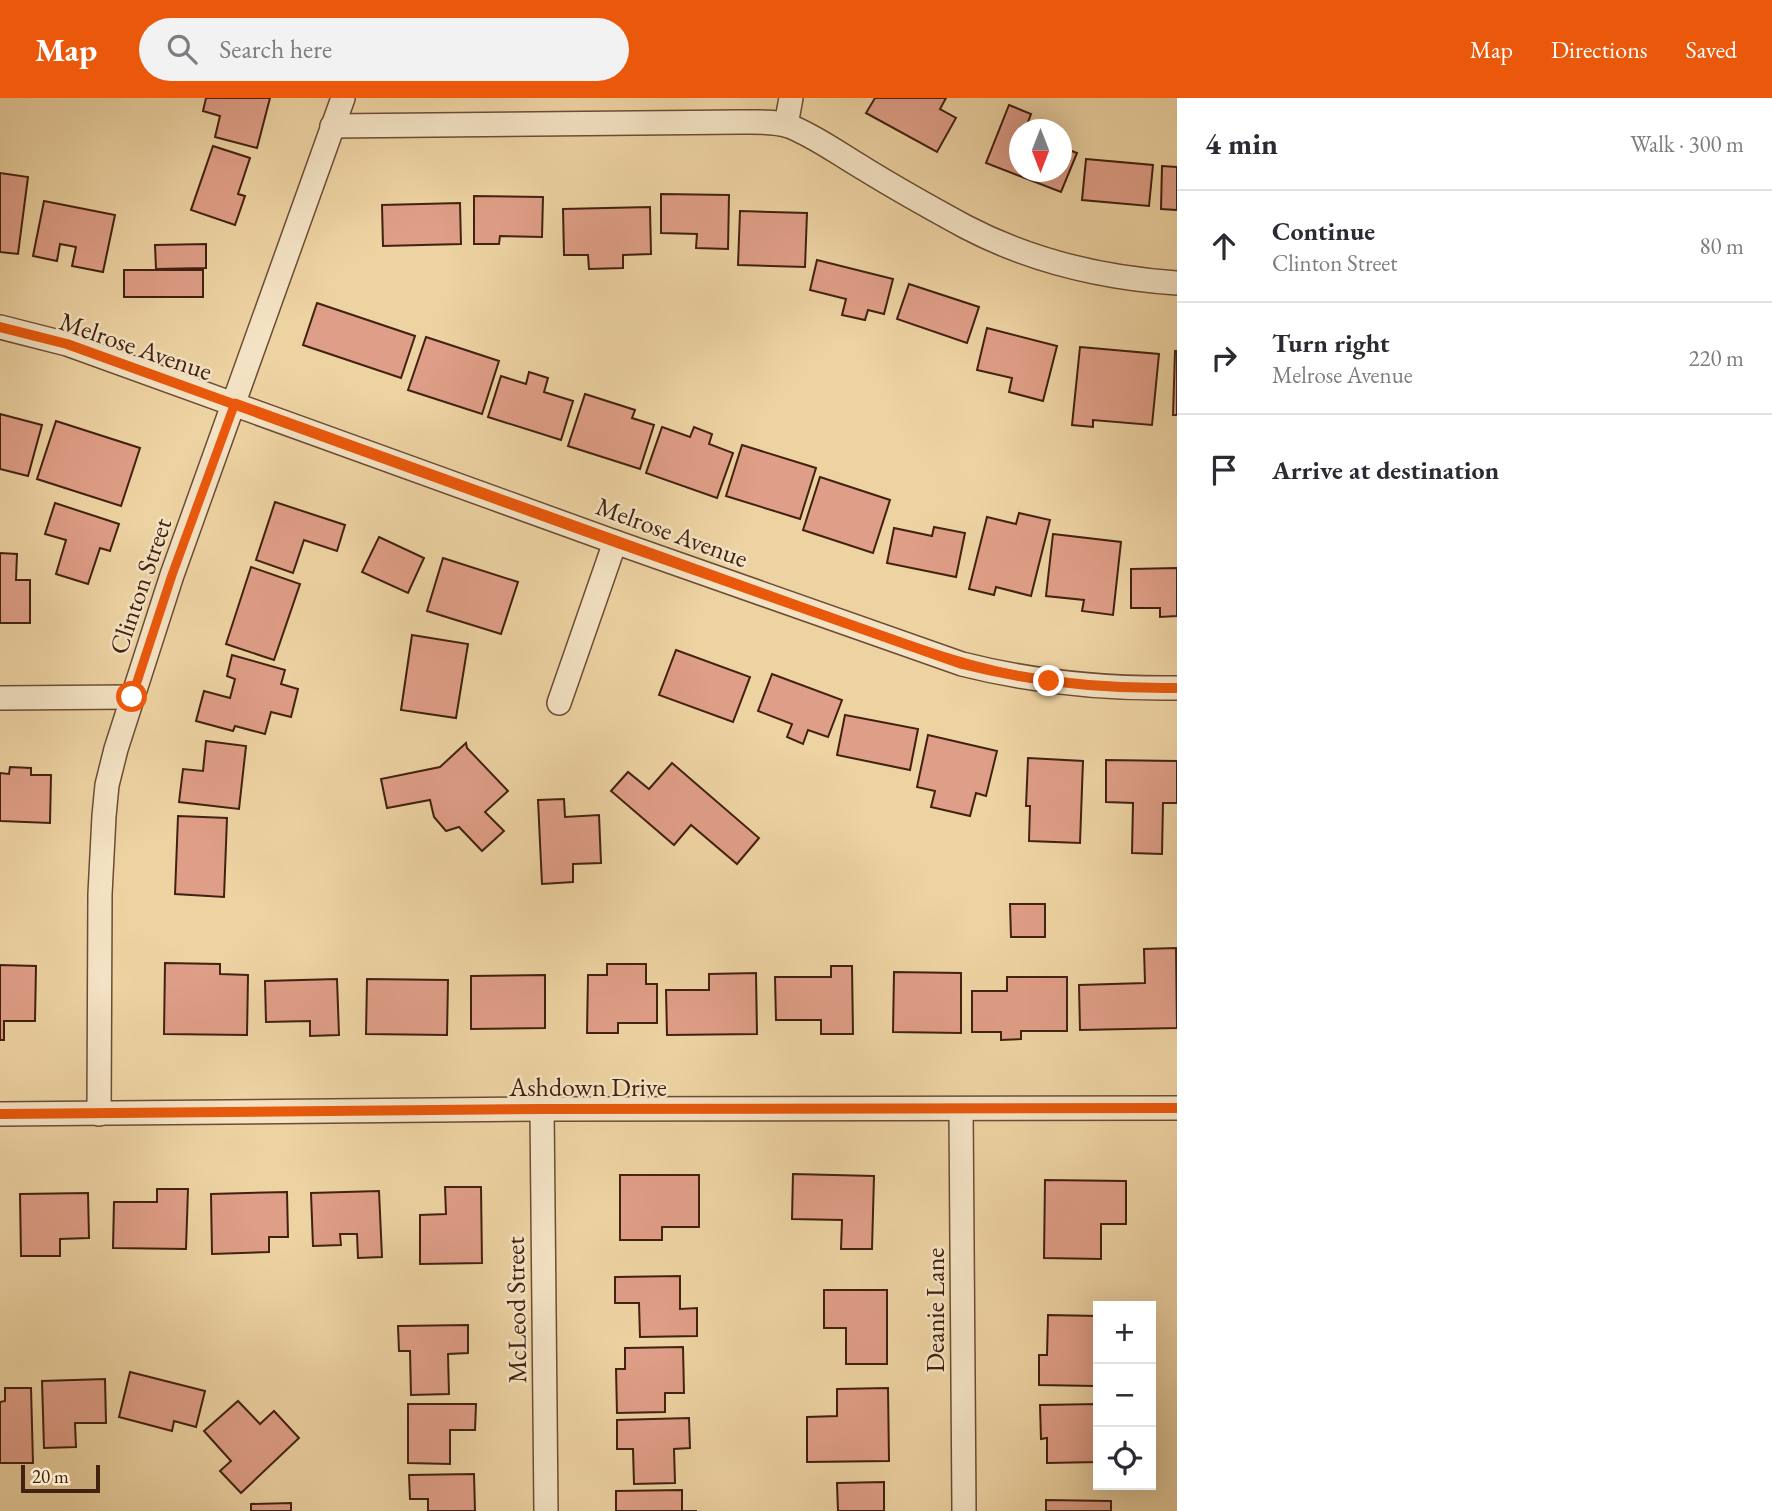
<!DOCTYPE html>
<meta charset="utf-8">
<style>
body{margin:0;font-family:"EB Garamond",serif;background:#f2f2f3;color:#2b2b33}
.controls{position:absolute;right:21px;bottom:21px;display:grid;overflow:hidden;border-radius:0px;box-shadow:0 7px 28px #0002}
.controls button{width:63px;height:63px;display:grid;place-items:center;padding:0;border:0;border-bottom:2px solid #e1e1e2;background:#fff;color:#2b2b33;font:35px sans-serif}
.compass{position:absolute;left:1009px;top:21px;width:63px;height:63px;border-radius:50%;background:#fff;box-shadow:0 7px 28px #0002;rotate:180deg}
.scale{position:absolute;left:21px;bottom:18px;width:79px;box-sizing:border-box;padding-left:7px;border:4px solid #412110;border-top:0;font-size:19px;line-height:24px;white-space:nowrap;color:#412110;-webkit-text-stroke:5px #f3e2c3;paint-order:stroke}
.stop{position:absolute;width:21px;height:21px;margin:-16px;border:5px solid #ea580c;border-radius:50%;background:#fff}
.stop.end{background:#ea580c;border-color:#fff;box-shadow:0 2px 7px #0008}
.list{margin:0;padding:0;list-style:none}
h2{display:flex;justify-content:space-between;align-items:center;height:91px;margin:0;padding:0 28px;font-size:30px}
h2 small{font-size:23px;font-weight:400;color:#7c7c81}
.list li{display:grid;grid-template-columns:46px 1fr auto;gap:21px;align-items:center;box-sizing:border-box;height:112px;padding:0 28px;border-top:2px solid #e1e1e2}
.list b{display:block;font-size:26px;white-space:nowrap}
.list p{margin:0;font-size:23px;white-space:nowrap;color:#7c7c81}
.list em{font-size:23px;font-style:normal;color:#7c7c81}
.icon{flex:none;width:38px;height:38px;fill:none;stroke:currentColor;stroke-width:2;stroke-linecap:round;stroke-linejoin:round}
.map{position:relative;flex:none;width:1177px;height:1413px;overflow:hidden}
header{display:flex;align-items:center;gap:42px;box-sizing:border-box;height:98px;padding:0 35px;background:#ea580c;color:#fff}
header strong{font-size:33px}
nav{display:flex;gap:38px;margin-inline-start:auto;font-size:24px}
.search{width:490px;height:63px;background:#f2f2f3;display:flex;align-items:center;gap:18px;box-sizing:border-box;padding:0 24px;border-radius:38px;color:#7c7c81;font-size:26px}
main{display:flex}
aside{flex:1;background:#fff}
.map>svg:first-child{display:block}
</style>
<header>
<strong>Map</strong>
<div class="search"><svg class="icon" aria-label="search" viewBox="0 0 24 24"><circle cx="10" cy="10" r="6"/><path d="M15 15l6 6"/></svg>Search here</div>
<nav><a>Map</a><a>Directions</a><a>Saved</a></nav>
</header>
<main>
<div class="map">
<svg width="1177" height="1413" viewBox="0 0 1177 1413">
<rect width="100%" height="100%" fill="#edd2a2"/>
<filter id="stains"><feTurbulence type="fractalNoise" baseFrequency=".00286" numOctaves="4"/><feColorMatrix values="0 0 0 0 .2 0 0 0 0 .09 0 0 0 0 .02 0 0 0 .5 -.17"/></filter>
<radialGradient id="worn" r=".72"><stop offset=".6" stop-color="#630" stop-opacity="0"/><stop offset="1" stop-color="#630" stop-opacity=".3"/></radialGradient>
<g fill="#df9e87" stroke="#412110" stroke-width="2">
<polygon points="206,0 270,0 257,50 215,39 220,18 203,13"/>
<polygon points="875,0 946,0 940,11 956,20 937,54 866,15"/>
<polygon points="1009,7 1031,16 1025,32 1020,32 1020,74 1062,74 1062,49 1077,55 1061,94 986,65"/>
<polygon points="213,48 250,60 238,96 245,98 235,127 191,112"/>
<polygon points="1086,61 1153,67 1149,108 1082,102"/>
<polygon points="1162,68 1177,69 1177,112 1161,111"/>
<polygon points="0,75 28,79 18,156 0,154"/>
<polygon points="661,96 729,97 728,151 696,150 697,136 661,135"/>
<polygon points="474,98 543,99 542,139 500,138 499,146 474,146"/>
<polygon points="44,103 115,117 103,174 72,168 76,149 60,146 57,163 33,158"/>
<polygon points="460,105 461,146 383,148 382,107"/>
<polygon points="650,109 651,156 623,157 623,170 589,171 588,157 564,157 563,111"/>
<polygon points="740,113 807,115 805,169 738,167"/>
<polygon points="206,146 206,170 156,171 155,147"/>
<polygon points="817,162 893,181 884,216 868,212 865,222 842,217 846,201 810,192"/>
<rect x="124" y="172" width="79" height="27"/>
<polygon points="909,186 979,209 967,245 897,221"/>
<polygon points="317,205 415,238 401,280 303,247"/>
<polygon points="987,230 1057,248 1043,303 1009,294 1012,280 977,272"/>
<polygon points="426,239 499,263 482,316 408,292"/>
<polygon points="1080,249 1159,256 1152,327 1093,322 1093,329 1072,327"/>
<polygon points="1175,253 1177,253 1177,317 1173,317"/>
<polygon points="529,274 548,280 544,294 573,303 561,342 488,319 501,278 526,286"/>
<polygon points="585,296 635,312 632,320 654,327 640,371 568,348"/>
<polygon points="0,316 42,327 28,378 0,371"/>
<polygon points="56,323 140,350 121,408 37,381"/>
<polygon points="662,329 690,339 694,329 712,336 709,346 733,355 717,400 646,375"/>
<polygon points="742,347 816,370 800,421 726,398"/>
<polygon points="820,379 890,402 873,455 803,432"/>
<polygon points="275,404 345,427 337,453 304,442 293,475 256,462"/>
<polygon points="55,405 119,426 110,453 100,450 88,486 56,476 66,442 45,436"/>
<polygon points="1019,415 1050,422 1031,498 996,489 994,497 969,491 987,419 1016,426"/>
<polygon points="934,429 965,435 956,479 887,465 894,430 932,438"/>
<polygon points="1053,436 1121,444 1113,517 1082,513 1084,502 1046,498"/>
<polygon points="379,439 424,460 408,495 362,474"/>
<polygon points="0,455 17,456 16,482 30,482 30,525 0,525"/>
<polygon points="443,460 518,484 501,536 427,513"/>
<polygon points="251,469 300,486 274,562 226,546"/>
<polygon points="1177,470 1177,518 1160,519 1160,510 1131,510 1131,471"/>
<polygon points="412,537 468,546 456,620 401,612"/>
<polygon points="676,552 750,579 733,624 659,597"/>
<polygon points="232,557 285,572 281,586 298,591 291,619 271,614 265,636 235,628 233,633 196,623 204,593 230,600 235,581 227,578"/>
<polygon points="772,576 842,602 828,639 808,632 803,646 787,639 792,626 758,613"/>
<polygon points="845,617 918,631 910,672 837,657"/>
<polygon points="928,637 997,653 986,698 976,695 970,718 931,709 935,693 917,689"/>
<polygon points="206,643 246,648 239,711 179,704 183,671 203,673"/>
<polygon points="466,645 467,650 508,693 485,714 504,733 482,753 459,729 446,733 434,719 430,702 387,710 381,681 440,669"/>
<polygon points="1028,660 1083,663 1080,745 1029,743 1030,708 1026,708"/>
<polygon points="1106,662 1177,663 1177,705 1163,705 1162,756 1132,755 1133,705 1106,704"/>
<polygon points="672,665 759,740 737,766 691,727 674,747 611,693 628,674 649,691"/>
<polygon points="10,669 31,670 31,677 51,677 50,725 0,723 0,675 9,676"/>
<polygon points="564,701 565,719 599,717 601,765 573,766 573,784 542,786 538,702"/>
<polygon points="178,718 227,720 224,799 175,796"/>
<polygon points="1010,806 1045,806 1045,839 1011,839"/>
<polygon points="1176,850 1177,930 1080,932 1079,887 1145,885 1144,851"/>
<polygon points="165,865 220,866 220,876 248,877 247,937 164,936"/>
<polygon points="607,866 646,866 646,886 657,886 657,925 618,925 618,935 587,935 588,877 607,877"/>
<polygon points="0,867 36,868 35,923 4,923 4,942 0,942"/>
<polygon points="831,868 852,868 853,936 821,936 821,922 776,922 775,879 831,879"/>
<polygon points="894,874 961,875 961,935 893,934"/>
<polygon points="756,875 757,936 667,937 666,892 709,892 709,876"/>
<polygon points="545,877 545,930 471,931 471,878"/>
<polygon points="1007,879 1067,879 1067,933 1021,933 1021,941 1001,942 1001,934 972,934 972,893 1007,893"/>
<polygon points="337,881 339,937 310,938 310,923 266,924 265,883"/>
<polygon points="367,881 448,882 447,937 366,936"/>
<polygon points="793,1076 874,1078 872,1151 841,1151 842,1122 792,1121"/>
<polygon points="620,1077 699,1077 699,1129 662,1129 662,1142 620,1142"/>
<polygon points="1045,1082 1126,1083 1126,1126 1101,1126 1101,1161 1044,1160"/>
<polygon points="445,1089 481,1089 482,1165 420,1166 420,1117 446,1116"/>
<polygon points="157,1091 188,1091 186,1151 113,1150 114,1104 157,1104"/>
<polygon points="379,1093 382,1159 358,1160 357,1136 340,1136 341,1147 313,1148 311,1095"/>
<polygon points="287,1094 288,1139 269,1139 269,1154 212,1156 211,1096"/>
<polygon points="88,1095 89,1140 60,1141 60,1158 21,1158 20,1096"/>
<polygon points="680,1178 680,1211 697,1210 697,1238 640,1239 639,1205 615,1205 615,1179"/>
<polygon points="824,1192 887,1192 887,1266 846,1266 846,1230 824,1230"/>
<polygon points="1048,1217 1098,1218 1098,1270 1095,1270 1095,1288 1039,1287 1039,1257 1047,1257"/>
<polygon points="468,1227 468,1255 448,1256 449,1296 411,1297 410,1253 399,1253 398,1228"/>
<polygon points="683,1249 684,1295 665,1295 665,1314 617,1315 616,1271 625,1271 625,1250"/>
<polygon points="130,1274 205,1293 196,1329 174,1323 172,1333 119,1319"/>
<polygon points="105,1281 106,1325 75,1325 76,1349 44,1350 42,1283"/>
<polygon points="5,1290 31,1290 33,1365 0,1365 0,1304 5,1303"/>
<polygon points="888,1290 889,1363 807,1364 807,1319 837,1318 837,1291"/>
<polygon points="238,1303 260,1326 274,1313 299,1340 241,1395 220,1373 231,1363 204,1333"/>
<polygon points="408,1306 476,1306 475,1332 450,1332 450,1366 408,1365"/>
<polygon points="1098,1306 1098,1364 1047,1365 1047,1340 1041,1341 1040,1307"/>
<polygon points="689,1320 690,1350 674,1351 675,1385 634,1386 633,1351 617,1351 617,1322"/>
<polygon points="474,1376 475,1413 428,1413 428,1401 410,1401 409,1377"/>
<polygon points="884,1384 884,1413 838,1413 837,1385"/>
<polygon points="682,1392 682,1413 697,1413 616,1413 616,1393"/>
<polygon points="1046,1402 1111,1403 1111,1413 1046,1413"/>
<polygon points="291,1405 291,1413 251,1413 251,1406"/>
</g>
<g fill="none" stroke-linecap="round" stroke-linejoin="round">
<defs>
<g id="street">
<polyline points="786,27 791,0"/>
<path d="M332 28 741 24C756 24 774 23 789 28 815 38 839 56 863 70 897 91 931 110 966 129 1031 163 1104 180 1177 185"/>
<path d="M0 229 67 246 615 444 962 566C1033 584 1104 591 1177 590"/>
<polyline points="0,600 132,599"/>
<polyline points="559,605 615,444"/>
<polyline points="542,1011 546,1413"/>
<polyline points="961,1011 964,1413"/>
<polyline points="0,1016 542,1011 1177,1010"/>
<polyline points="99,1016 100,796 104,718 107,687 116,651 172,477 343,0"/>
</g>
</defs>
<use href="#street" stroke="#6c4d34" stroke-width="26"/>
<use href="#street" stroke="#f3e2c3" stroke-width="23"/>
<defs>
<g id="cycleway">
<path d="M0 229 67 246 615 444 962 566C1033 584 1104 591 1177 590"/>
<polyline points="0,1016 542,1011 1177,1010"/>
</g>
</defs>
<use href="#cycleway" stroke="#f3e2c3" stroke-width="15"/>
<use href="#cycleway" stroke="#e8590c" stroke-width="10"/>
</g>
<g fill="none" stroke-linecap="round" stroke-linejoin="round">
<path stroke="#ea580c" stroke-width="9" d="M132 599 172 477 235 305 905 546C953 562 999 576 1049 583"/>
</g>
<g text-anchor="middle" stroke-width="5" stroke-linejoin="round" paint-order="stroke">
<g font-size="26" fill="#412110" stroke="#f3e2c3">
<text transform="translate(136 248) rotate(19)" y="9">Melrose Avenue</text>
<text transform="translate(672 434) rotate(20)" y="9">Melrose Avenue</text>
<text transform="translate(140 488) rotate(-71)" y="9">Clinton Street</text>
<text x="588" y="998">Ashdown Drive</text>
<text transform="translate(516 1212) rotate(-91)" y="9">McLeod Street</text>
<text transform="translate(935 1212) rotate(-90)" y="9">Deanie Lane</text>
</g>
</g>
<rect width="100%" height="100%" filter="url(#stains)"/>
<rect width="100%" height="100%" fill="url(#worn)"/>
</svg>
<div class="controls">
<button>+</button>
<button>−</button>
<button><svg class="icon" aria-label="locate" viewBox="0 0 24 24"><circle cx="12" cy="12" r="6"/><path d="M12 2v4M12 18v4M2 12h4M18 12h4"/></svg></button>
</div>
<svg class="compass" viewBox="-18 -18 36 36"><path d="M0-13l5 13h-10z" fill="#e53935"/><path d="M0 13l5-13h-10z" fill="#7c7c81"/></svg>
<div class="scale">20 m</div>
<div class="stop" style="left:132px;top:599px"></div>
<div class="stop end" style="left:1049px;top:583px"></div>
</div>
<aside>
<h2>4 min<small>Walk · 300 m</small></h2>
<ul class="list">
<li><svg class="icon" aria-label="ahead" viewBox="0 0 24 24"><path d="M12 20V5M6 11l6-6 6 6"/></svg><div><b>Continue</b><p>Clinton Street</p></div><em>80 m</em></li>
<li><svg class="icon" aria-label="right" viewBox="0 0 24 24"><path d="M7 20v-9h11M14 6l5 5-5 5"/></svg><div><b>Turn right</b><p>Melrose Avenue</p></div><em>220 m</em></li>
<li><svg class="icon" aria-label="arrive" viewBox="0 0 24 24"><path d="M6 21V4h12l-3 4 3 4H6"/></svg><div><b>Arrive at destination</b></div></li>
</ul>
</aside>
</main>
